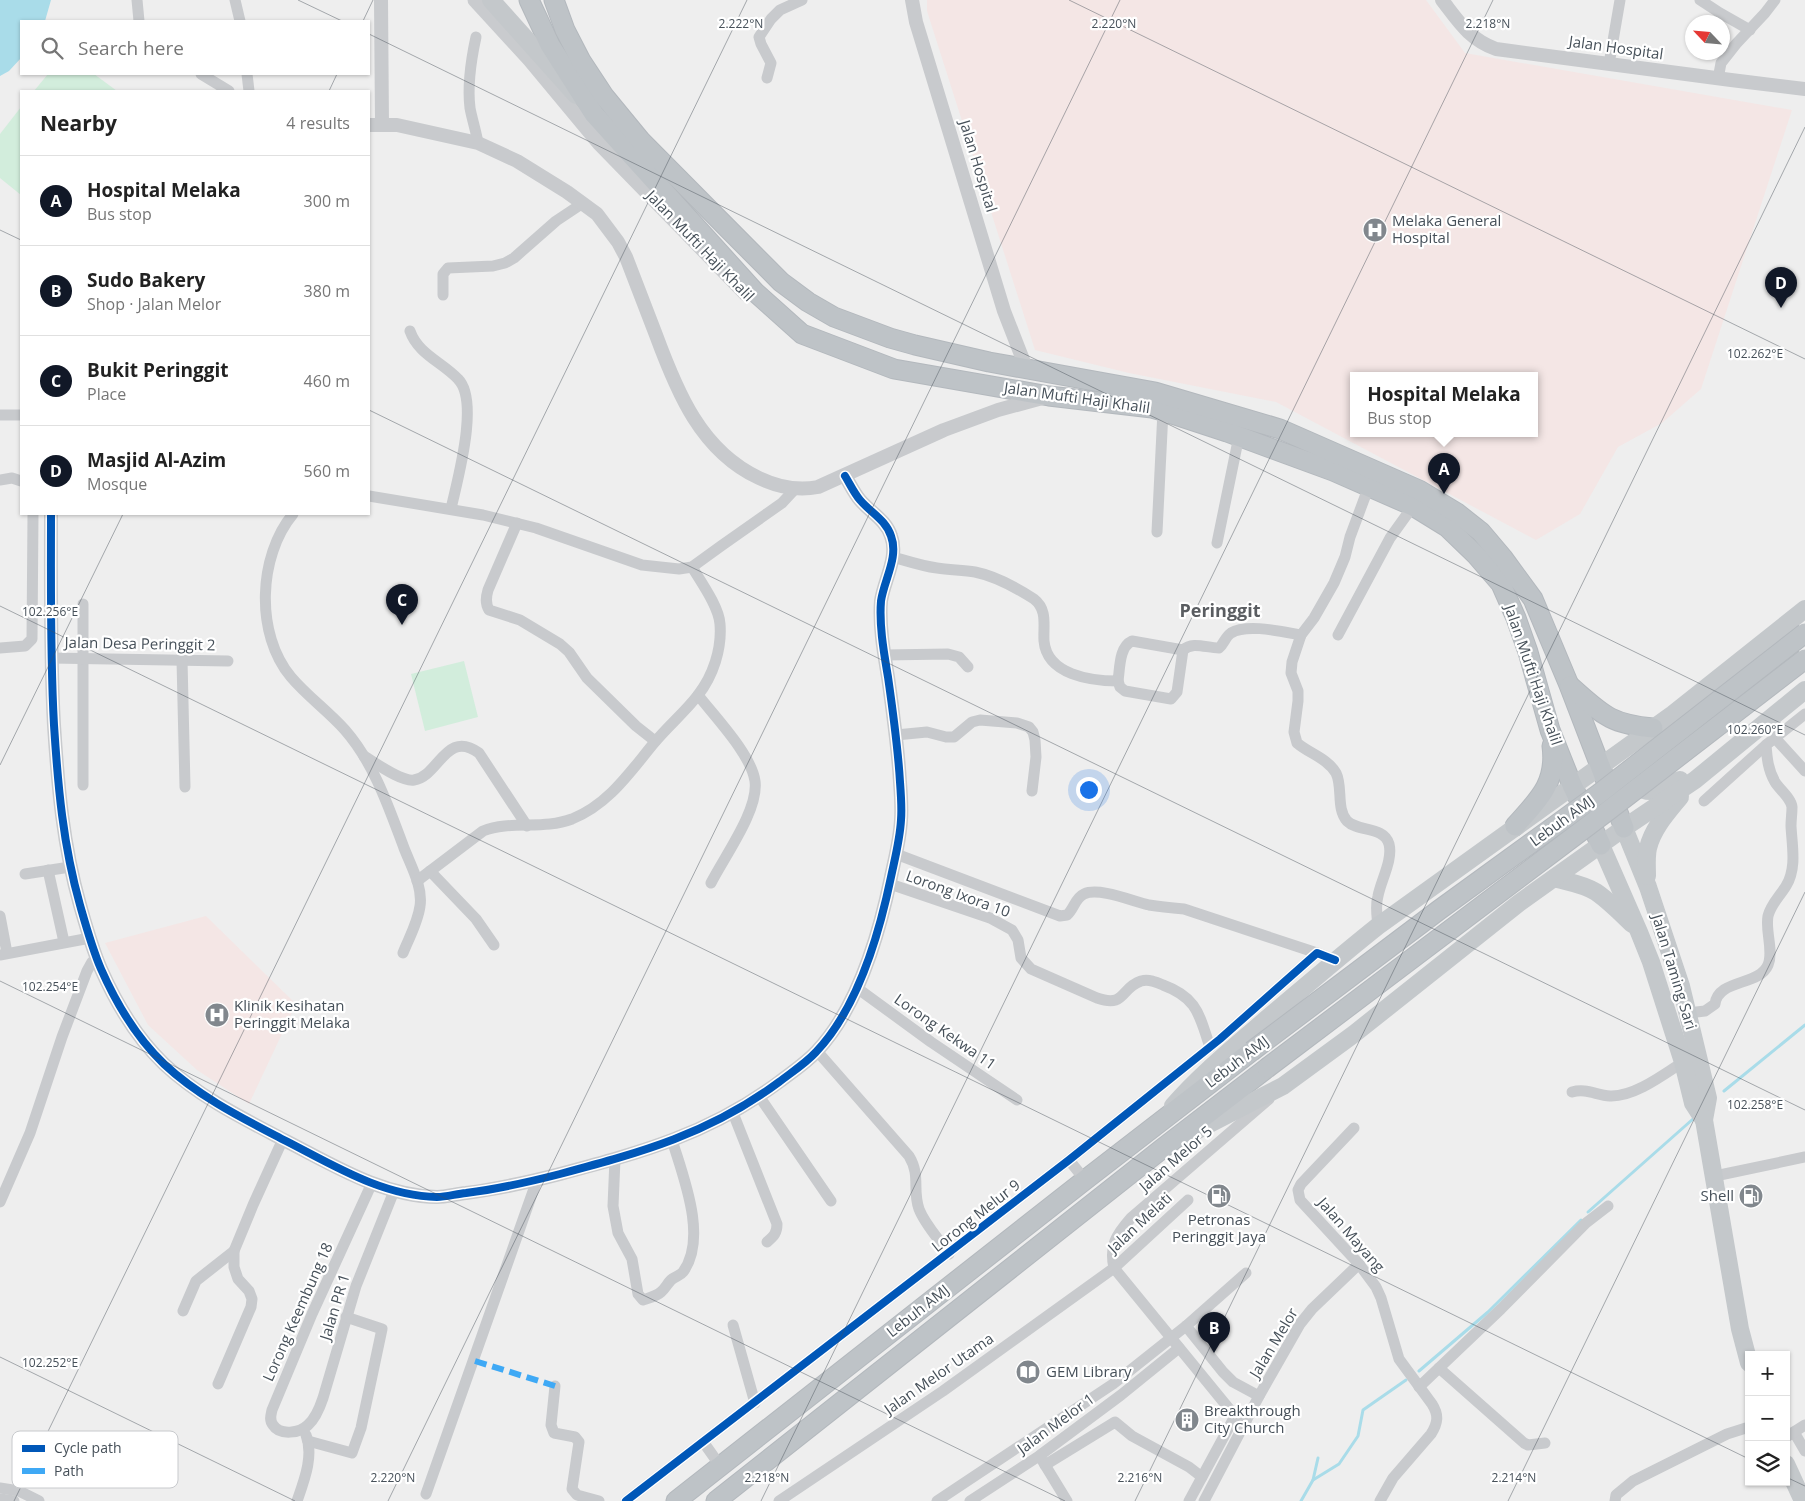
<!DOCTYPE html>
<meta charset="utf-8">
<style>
body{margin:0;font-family:"Open Sans",sans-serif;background:#f2f2f2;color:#222}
.controls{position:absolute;right:15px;bottom:15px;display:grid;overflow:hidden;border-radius:0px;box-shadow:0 1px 4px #0004}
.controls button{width:45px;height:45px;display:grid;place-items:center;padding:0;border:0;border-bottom:1px solid #e0e0e0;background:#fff;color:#222;font:25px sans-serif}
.compass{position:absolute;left:1685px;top:15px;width:45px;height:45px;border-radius:50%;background:#fff;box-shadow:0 1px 4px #0004;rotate:296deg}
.you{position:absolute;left:1088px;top:789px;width:18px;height:18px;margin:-12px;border:4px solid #fff;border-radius:50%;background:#1a73e8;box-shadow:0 0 0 8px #1a73e833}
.badge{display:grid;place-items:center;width:32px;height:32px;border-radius:50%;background:#111827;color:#fff;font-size:16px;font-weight:700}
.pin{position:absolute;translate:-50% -41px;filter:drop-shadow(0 1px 2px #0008)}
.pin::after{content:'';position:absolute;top:26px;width:18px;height:15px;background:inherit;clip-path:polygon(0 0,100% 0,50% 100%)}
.popup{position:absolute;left:1350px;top:372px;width:188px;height:65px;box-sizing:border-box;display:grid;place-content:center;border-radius:0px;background:#fff;filter:drop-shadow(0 1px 4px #0005);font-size:16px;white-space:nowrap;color:#767676}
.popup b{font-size:19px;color:#222}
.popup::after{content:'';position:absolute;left:50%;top:100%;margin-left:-10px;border:10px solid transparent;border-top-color:#fff}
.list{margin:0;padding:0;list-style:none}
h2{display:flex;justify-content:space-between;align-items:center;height:65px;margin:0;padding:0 20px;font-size:21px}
h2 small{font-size:16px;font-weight:400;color:#767676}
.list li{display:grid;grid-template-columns:32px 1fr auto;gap:15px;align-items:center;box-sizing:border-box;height:90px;padding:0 20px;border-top:1px solid #e0e0e0}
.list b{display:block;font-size:19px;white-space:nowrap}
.list p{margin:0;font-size:16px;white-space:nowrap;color:#767676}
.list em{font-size:16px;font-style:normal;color:#767676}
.icon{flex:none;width:28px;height:28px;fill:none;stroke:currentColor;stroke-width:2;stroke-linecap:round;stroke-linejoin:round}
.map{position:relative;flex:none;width:1805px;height:1501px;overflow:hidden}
.search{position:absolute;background:#fff;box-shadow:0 1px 4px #0004;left:20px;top:20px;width:350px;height:55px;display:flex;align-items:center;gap:12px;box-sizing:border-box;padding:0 18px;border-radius:0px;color:#767676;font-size:19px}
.panel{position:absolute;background:#fff;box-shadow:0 1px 4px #0004;left:20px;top:90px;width:350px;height:425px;border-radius:0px}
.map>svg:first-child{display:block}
</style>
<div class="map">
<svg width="1805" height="1501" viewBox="0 0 1805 1501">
<rect width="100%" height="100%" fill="#eee"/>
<g fill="#f4e6e5" fill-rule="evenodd">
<path d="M927 0H1426L1465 53 1792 110 1701 389 1662 423 1618 447 1580 514 1536 540 1276 402 1129 373 1035 350 927 11ZM1354 375H1534V433H1354Z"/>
<polygon points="206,916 296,1004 249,1104 197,1070 148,1025 105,943"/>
</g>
<g fill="#d2eddc">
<polygon points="48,74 94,74 117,91 34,91"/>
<polygon points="21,107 21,195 0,178 0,134"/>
<polygon points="464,661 478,717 425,731 411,674"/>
</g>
<polygon fill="#a9dce9" points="0,0 51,0 45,21 21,21 21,58 9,71 0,76"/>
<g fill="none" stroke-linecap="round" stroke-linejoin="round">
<g stroke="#a9dce9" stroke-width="3">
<polyline points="1724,1091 1805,1025"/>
<polyline points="1588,1212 1693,1119"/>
<polyline points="1419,1371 1488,1312 1581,1220"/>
<polyline points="1313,1480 1318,1458"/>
<polyline points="1301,1501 1313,1480 1339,1464 1358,1436 1363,1410 1406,1380"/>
</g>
<defs>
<g id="trunk">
<polyline points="529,0 550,45 594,114 755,292 802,334 894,369 1049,396 1152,408 1163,411 1227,432 1333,471 1413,506 1447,527 1476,555 1501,584 1516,618 1528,652 1550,730 1572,785 1601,845"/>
<polyline points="554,0 565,30 581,61 604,96 641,141 781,282 808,302 834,317 890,338 915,345 989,362 1155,392 1280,429 1419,490 1457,513 1481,532 1503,558 1533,599 1569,685 1624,828"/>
<path d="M1570 686C1602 714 1609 724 1653 728"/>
<path d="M1515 826C1538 800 1557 784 1552 746"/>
<polyline points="676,1501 1085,1180 1252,1051"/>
<polyline points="716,1501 1163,1148 1267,1068"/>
</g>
</defs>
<use href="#trunk" stroke="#b3b8bd" stroke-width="21"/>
<g stroke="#c8cacd" stroke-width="11">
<polyline points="137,0 139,21"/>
<polyline points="235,0 240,21"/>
<polyline points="1700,0 1720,13 1750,30"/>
<path d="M476 37C471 60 467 84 470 108 472 119 476 131 478 143"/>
<polyline points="1609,64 1620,0"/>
<polyline points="201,74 229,91"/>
<polyline points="247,74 249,91"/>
<polyline points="767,78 771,63 761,44 759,37 771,19 780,10 802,0"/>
<polyline points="1718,79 1721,63 1736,44 1765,13 1775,0"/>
<polyline points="443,295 443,274 448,268 493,266 505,263 514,258 556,221 583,203"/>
<path d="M410 331C418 354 442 362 458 379 480 401 457 481 451 509"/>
<polyline points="0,415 21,415"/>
<polyline points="0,480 12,478 21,481"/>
<path d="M1369 486 1350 537 1345 557 1334 583 1314 618 1301 635 1292 662 1291 673 1298 691V701L1294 732 1297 743C1310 754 1327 758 1336 773 1343 787 1336 809 1347 821 1358 832 1384 826 1389 844 1393 860 1381 880 1378 896 1375 906 1377 916 1378 926"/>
<polyline points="369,496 483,515 536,528 642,565 679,569 692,567 721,546 782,503 795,489"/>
<path d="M293 514C258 556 255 634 291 677 307 696 328 711 345 730 374 763 389 808 404 848 411 866 423 887 420 906 418 922 409 938 403 953"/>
<path d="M517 523 488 590C486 597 485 603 489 610L520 620 560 644 569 652 587 678 636 726 655 741"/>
<polyline points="1157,532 1163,411"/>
<polyline points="1217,543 1239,436"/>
<path d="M893 557C907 561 922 566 937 568 950 570 963 570 975 572 995 576 1017 588 1034 599 1048 610 1043 626 1044 641 1047 675 1091 681 1118 681 1120 668 1119 647 1132 641L1183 650C1193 641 1206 648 1219 648 1224 644 1225 637 1231 633 1247 623 1283 632 1301 635"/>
<polyline points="83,604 83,785"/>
<polyline points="1338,635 1390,538 1413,506"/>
<polyline points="0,648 25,646 32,639 33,514"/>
<polyline points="884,655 948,654 959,657 968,667"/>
<polyline points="51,658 228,661"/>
<polyline points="182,660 185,787"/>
<polyline points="1118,681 1120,687 1125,691 1171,699 1177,692 1183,650"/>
<path d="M698 695C715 717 751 754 755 781 759 810 724 857 711 883"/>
<polyline points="896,735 927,732 946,737 954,737 972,722 980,720 1017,723 1029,727 1033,732 1035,740 1036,757 1032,791"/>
<polyline points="1775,738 1805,771"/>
<path d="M364 756C376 763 401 782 414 780 439 776 446 729 479 753L527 826"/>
<polyline points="1704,801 1766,745"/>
<path d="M896 854 1060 916 1067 915C1074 909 1075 898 1084 894 1099 887 1132 901 1149 905 1161 907 1172 908 1184 909L1317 953"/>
<polyline points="48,870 64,942"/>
<polyline points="430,871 476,919 494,945"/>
<polyline points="25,874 70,867"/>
<path d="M417 881 483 831C511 820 543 830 572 819 609 804 630 772 654 743 668 726 685 712 698 695 713 676 722 649 720 624 719 607 701 582 692 567"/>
<path d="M890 884 990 918 1012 930 1018 940 1021 958 1031 969 1097 998C1126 1008 1120 988 1141 981 1149 979 1156 982 1163 985 1198 998 1199 1015 1210 1047"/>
<polyline points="0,916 7,953"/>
<polyline points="0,955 90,938"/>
<polyline points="857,988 931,1042 1017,1100"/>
<path d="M1688 1013 1705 1011 1715 1004C1718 979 1759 986 1768 965 1774 951 1765 931 1768 916 1771 904 1780 896 1786 886 1797 868 1792 846 1791 826 1791 820 1792 813 1792 807 1791 798 1779 789 1775 782 1768 770 1767 758 1766 745L1805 714"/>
<path d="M817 1051 909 1156C921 1176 912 1189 919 1209 925 1225 940 1240 949 1254"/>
<path d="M1572 1092C1586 1088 1596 1095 1610 1096 1634 1097 1663 1075 1683 1062"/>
<polyline points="759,1096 831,1201"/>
<path d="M733 1113 777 1224C777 1233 774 1236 767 1242"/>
<path d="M1354 1128 1301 1184 1298 1190 1300 1200 1359 1264 1376 1287 1381 1298 1399 1359 1432 1404C1439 1415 1438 1423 1431 1434L1393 1478 1380 1501"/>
<path d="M615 1159 613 1206 618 1233 632 1259 638 1294 643 1300C649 1298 657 1296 661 1292 665 1289 667 1284 671 1280 675 1276 680 1276 683 1272 708 1238 683 1176 672 1140"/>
<polyline points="1069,1160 1085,1180"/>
<polyline points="1715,1176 1805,1157"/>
<path d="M372 1183 312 1314 272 1410C271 1415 269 1420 273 1425 280 1436 300 1433 308 1425 316 1418 320 1407 323 1398L356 1286 394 1191"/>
<polyline points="0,1202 30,1133 62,1037 87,971 92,962 98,960"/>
<polyline points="183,1311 196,1281 234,1251"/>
<polyline points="733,1325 755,1403"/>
<polyline points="1186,1326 1223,1372 1233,1382 1259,1396"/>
<polyline points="1439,1368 1524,1443 1528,1445 1545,1443"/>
<polyline points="218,1384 251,1307 252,1299 249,1291 238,1279 234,1267 234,1251 253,1205 283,1139"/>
<polyline points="555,1386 551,1425 554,1433 575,1437 579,1442 572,1489 577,1495 599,1501"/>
<polyline points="1419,1387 1501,1309 1586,1223 1608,1206"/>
<path d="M1246 1421 1235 1416 1114 1268C1109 1246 1116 1235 1131 1218L1269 1099"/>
<polyline points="1794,1432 1805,1451"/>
<polyline points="1786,1437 1805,1425"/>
<polyline points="308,1441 352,1453 361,1428 382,1329 346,1317"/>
<polyline points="704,1443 721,1467"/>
<polyline points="1042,1460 1067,1501"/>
<polyline points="1045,1465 1115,1422 1132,1436 1189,1467 1202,1477"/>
<polyline points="0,1488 19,1491 39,1501"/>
<polyline points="426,1494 537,1180"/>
<polyline points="0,1499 14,1501"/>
<path d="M297 1501C304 1481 314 1456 306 1435"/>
<polyline points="626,1501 1069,1160 1220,1039 1317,953 1335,960"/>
<polyline points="779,1501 943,1391 1114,1268 1188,1200"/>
<polyline points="937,1501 1113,1384 1186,1326 1246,1273"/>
<polyline points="970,1501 1039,1456 1121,1395 1179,1348"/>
<polyline points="1189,1501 1235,1416"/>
<polyline points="1204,1501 1259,1396 1300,1324 1312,1309 1359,1264"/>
<polyline points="1615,1501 1616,1495 1633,1481 1727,1434 1749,1427"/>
</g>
<g stroke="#c8cacd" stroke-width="14">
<polyline points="381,0 382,124"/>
<polyline points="912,0 916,22 1004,311 1027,370"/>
<path d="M1442 0C1459 22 1469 39 1496 49L1731 80 1805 89"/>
<path d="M369 125H397L478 143 517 161 567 192 597 214 618 242 626 257C636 283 646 309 656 335 677 392 701 451 759 478 778 487 798 491 818 487L944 430 998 410 1046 397"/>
<path d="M51 514C51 584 50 654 54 725 58 787 63 845 80 905 86 926 92 948 101 969 116 1003 137 1038 164 1064 199 1097 244 1119 286 1141 333 1165 382 1196 437 1197 446 1197 456 1194 466 1193 497 1189 529 1182 560 1174 642 1152 709 1134 779 1082 792 1072 806 1063 816 1052 858 1008 879 935 891 877 895 858 900 839 901 820 902 808 901 795 900 782 898 747 893 712 888 677 884 653 879 626 881 601 884 580 899 557 891 536 886 520 870 512 860 500 854 493 850 484 845 476"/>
</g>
<polyline stroke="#c9cbce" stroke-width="15" points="475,0 530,60 599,143 746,294"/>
<g stroke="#c4c8cb" stroke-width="18">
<polyline points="491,0 576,95"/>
<path d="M1633 778 1635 786C1652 797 1663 788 1680 780"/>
<polyline points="1624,828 1648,887 1681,986 1708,1098 1704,1120 1740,1329 1749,1363"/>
<polyline points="1601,845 1639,932 1651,962 1683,1062 1693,1103 1704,1120"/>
<path d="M1647 876C1647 867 1646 857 1648 848 1653 828 1667 813 1680 797"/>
<path d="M1554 878C1568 882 1584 884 1596 892 1609 901 1621 913 1632 924"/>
<path d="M1173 1106C1200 1075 1232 1049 1263 1022 1301 990 1339 957 1378 926L1673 714 1805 609"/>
<polyline points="1188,1135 1283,1086 1354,1034 1519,903 1624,828 1695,780 1805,690"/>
<polyline points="1786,1464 1803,1501"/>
</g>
<use href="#trunk" stroke="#bec3c7" stroke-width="19"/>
<defs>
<g id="trunk-bridge">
<polyline points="1252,1051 1439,910 1600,793 1805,633"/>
<polyline points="1267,1068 1609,810 1805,659"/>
</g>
</defs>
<use href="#trunk-bridge" stroke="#b3b8bd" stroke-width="21" stroke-linecap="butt"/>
<use href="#trunk-bridge" stroke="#bec3c7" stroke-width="19"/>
<polyline stroke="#3fa9f5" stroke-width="6" stroke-dasharray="12 6" stroke-linecap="butt" points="475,1361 555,1386"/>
<defs>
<g id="cycleway">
<path d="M51 514C51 584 50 654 54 725 58 787 63 845 80 905 86 926 92 948 101 969 116 1003 137 1038 164 1064 199 1097 244 1119 286 1141 333 1165 382 1196 437 1197 446 1197 456 1194 466 1193 497 1189 529 1182 560 1174 642 1152 709 1134 779 1082 792 1072 806 1063 816 1052 858 1008 879 935 891 877 895 858 900 839 901 820 902 808 901 795 900 782 898 747 893 712 888 677 884 653 879 626 881 601 884 580 899 557 891 536 886 520 870 512 860 500 854 493 850 484 845 476"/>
<polyline points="626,1501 1069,1160 1220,1039 1317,953 1335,960"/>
</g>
</defs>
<use href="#cycleway" stroke="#fff" stroke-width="11"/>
<use href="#cycleway" stroke="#0057b8" stroke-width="8"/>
</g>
<path fill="none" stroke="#465059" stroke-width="1" stroke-opacity="0.45" d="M298 0 342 21M1069 0 1805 359M363 21 373 0M369 34 1805 735M329 91 337 74M0 230 21 240M369 410 1805 1110M0 606 1749 1459M0 765 123 514M0 981 1065 1501M0 1357 295 1501M1786 1477 1805 1486M14 1501 747 0M388 1501 1120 0M761 1501 1493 0M1135 1501 1805 127M1508 1501 1805 892"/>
<defs>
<symbol id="hospital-disc" viewBox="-11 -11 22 22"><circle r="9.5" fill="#81878d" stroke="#fff"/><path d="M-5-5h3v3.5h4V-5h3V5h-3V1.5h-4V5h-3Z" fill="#fff"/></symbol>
<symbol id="fuel-disc" viewBox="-11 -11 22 22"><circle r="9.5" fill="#81878d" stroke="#fff"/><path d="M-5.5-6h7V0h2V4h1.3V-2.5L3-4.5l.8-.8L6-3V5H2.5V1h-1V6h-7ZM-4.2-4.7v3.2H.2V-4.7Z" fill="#fff"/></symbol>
<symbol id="library-disc" viewBox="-11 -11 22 22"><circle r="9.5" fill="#81878d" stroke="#fff"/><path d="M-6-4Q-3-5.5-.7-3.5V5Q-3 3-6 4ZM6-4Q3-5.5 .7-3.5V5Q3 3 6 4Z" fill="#fff"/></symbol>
<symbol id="building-disc" viewBox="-11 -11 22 22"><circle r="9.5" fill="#81878d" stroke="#fff"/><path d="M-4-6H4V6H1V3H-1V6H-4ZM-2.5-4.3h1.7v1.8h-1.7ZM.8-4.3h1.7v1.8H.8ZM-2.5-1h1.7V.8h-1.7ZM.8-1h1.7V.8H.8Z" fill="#fff"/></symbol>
</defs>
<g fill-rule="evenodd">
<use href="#hospital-disc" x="1361" y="216" width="28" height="28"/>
<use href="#hospital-disc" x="203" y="1001" width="28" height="28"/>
<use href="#fuel-disc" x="1205" y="1182" width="28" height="28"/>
<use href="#fuel-disc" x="1737" y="1182" width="28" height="28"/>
<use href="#library-disc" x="1014" y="1358" width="28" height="28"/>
<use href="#building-disc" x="1173" y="1406" width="28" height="28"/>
</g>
<g text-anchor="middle" stroke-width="4.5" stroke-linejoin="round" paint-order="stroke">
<g font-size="15" fill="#465059" stroke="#fff">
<text transform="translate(1616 48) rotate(8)" y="5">Jalan Hospital</text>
<text transform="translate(978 166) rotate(73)" y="5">Jalan Hospital</text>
<text transform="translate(700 246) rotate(46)" y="5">Jalan Mufti Haji Khalil</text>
<text transform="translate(1077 398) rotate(8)" y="5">Jalan Mufti Haji Khalil</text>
<text transform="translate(140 644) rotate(1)" y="5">Jalan Desa Peringgit 2</text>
<text transform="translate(1533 675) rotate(71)" y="5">Jalan Mufti Haji Khalil</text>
<text transform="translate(1562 821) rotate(-36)" y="5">Lebuh AMJ</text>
<text transform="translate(958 894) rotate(20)" y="5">Lorong Ixora 10</text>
<text transform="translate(1674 972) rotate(73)" y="5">Jalan Taming Sari</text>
<text transform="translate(945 1032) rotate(35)" y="5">Lorong Kekwa 11</text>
<text transform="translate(1237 1062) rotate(-37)" y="5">Lebuh AMJ</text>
<text transform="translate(1176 1159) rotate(-41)" y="5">Jalan Melor 5</text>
<text transform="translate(976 1216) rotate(-38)" y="5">Lorong Melur 9</text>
<text transform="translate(1140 1223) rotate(-43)" y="5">Jalan Melati</text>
<text transform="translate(1351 1235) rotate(49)" y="5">Jalan Mayang</text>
<text transform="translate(335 1307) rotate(-73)" y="5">Jalan PR 1</text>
<text transform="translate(918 1311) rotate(-38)" y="5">Lebuh AMJ</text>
<text transform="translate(298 1312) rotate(-66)" y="5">Lorong Keembung 18</text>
<text transform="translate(1274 1343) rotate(-59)" y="5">Jalan Melor</text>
<text transform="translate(939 1374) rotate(-35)" y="5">Jalan Melor Utama</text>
<text transform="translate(1056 1424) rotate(-36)" y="5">Jalan Melor 1</text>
</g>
<g font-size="15" fill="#465059" stroke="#fff" text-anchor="start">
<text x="1392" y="226">Melaka General<tspan x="1392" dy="17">Hospital</tspan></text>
<text x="234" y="1011">Klinik Kesihatan<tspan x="234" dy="17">Peringgit Melaka</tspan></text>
<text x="1734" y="1201" text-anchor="end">Shell</text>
<text x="1219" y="1225" text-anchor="middle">Petronas<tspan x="1219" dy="17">Peringgit Jaya</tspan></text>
<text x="1046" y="1377">GEM Library</text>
<text x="1204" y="1416">Breakthrough<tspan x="1204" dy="17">City Church</tspan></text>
</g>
<g font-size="18" font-weight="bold" fill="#5a5d61" stroke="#fff">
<text x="1220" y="617">Peringgit</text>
</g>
</g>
<rect x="12" y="1431" width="166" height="57" rx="8" fill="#fff" stroke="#c8cacd" stroke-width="1"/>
<rect x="22" y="1445" width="23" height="7" fill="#0057b8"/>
<rect x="22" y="1468" width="23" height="6" fill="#3fa9f5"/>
<g font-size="14" fill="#465059">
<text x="54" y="1453">Cycle path</text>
<text x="54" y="1476">Path</text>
</g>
<g font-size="12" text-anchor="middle" fill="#465059" stroke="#fff" stroke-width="4.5" stroke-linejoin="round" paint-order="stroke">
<text x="741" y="28">2.222°N</text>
<text x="1114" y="28">2.220°N</text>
<text x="1488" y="28">2.218°N</text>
<text x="1755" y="358">102.262°E</text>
<text x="50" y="616">102.256°E</text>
<text x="1755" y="734">102.260°E</text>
<text x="50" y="991">102.254°E</text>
<text x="1755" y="1109">102.258°E</text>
<text x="50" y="1367">102.252°E</text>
<text x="393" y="1482">2.220°N</text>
<text x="767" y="1482">2.218°N</text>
<text x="1140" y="1482">2.216°N</text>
<text x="1514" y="1482">2.214°N</text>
</g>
</svg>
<div class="controls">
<button>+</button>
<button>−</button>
<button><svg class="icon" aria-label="layers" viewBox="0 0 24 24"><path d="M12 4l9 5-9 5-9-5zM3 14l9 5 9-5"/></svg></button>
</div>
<svg class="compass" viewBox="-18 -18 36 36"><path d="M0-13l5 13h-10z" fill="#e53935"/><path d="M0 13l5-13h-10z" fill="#767676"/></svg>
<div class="you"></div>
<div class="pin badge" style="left:1444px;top:494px">A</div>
<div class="popup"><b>Hospital Melaka</b>Bus stop</div>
<div class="pin badge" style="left:1214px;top:1353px">B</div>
<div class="pin badge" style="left:402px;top:625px">C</div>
<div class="pin badge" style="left:1781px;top:308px">D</div>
<div class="search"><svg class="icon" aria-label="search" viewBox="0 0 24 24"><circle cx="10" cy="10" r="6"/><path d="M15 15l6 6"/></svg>Search here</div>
<section class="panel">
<h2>Nearby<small>4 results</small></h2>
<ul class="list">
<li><span class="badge">A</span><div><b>Hospital Melaka</b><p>Bus stop</p></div><em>300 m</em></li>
<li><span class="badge">B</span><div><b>Sudo Bakery</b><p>Shop · Jalan Melor</p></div><em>380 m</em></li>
<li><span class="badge">C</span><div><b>Bukit Peringgit</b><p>Place</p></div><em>460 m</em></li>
<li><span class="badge">D</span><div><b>Masjid Al-Azim</b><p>Mosque</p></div><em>560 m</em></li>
</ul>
</section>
</div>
